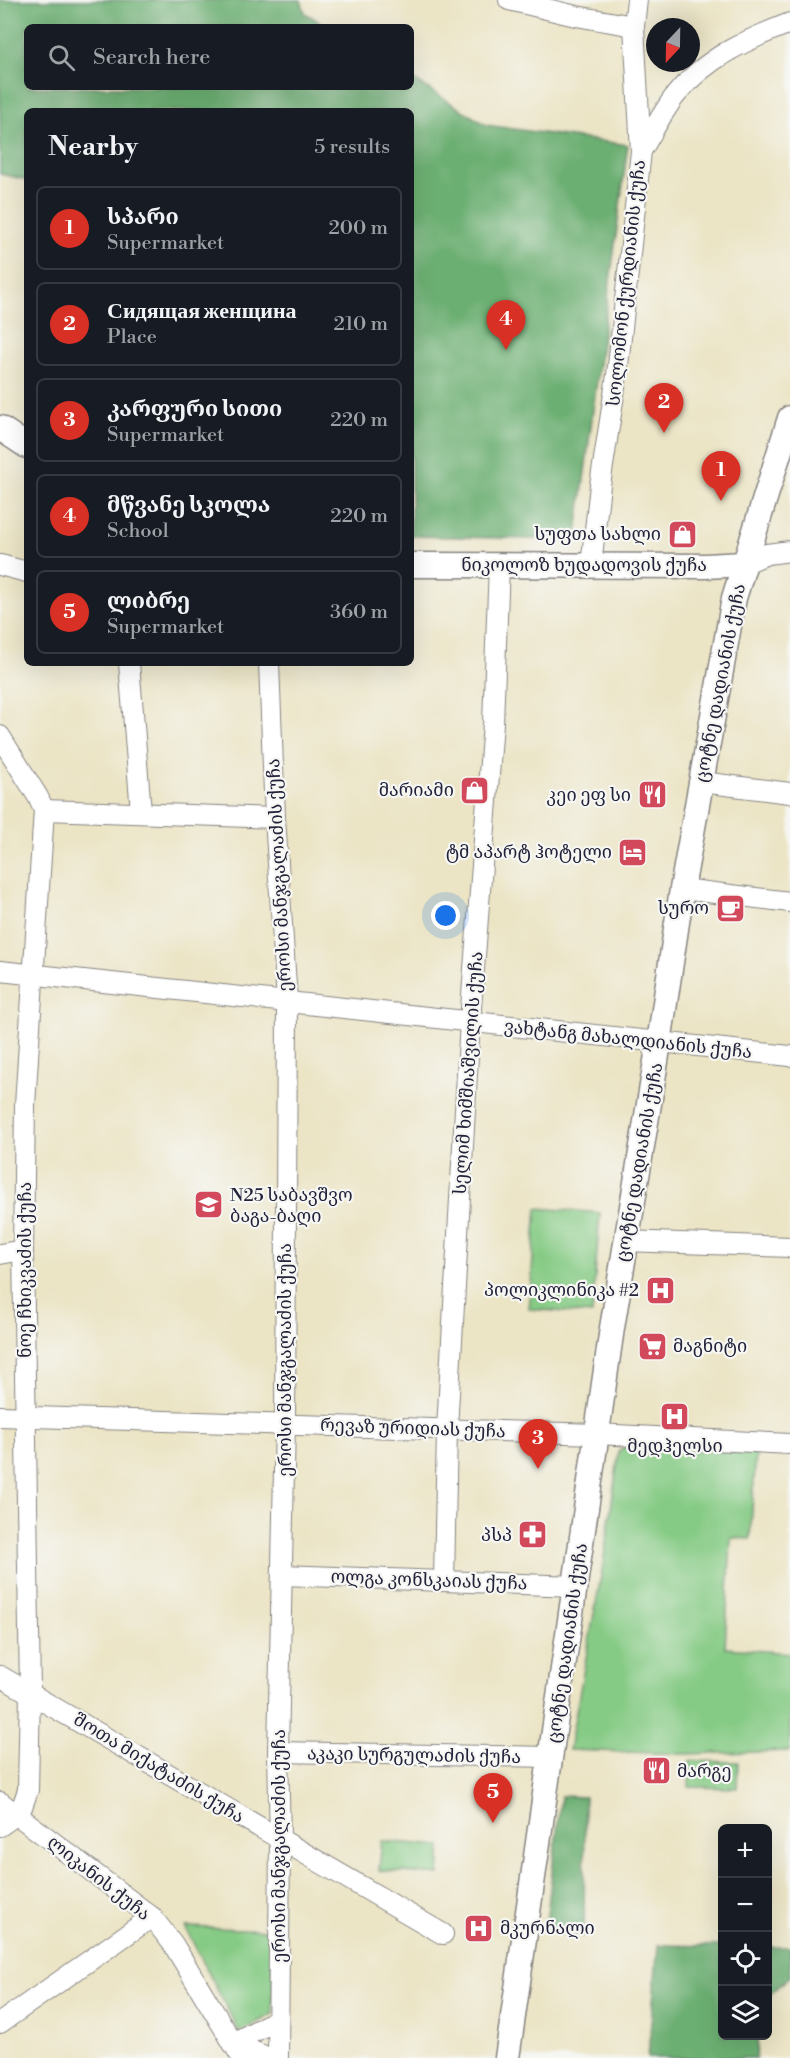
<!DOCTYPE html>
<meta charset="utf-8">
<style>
body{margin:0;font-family:"Libre Bodoni","Noto Serif Georgian",serif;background:#242831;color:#f1f3f6}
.controls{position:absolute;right:18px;bottom:18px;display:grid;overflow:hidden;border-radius:9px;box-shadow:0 6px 24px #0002}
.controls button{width:54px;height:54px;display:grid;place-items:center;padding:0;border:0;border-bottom:2px solid #363941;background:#171b24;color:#f1f3f6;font:30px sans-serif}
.compass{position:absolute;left:646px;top:18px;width:54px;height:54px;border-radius:50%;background:#171b24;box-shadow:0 6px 24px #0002;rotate:202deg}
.you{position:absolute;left:446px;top:916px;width:21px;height:21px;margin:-15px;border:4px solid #fff;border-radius:50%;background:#1a73e8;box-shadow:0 0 0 9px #1a73e833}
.badge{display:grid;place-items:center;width:39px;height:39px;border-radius:50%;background:#d93025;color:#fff;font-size:20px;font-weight:700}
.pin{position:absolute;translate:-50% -50px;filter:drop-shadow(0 2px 3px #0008)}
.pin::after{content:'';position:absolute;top:32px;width:21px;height:18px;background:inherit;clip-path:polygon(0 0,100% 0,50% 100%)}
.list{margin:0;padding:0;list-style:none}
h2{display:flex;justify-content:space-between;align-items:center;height:78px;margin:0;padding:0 24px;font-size:26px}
h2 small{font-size:20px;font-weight:400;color:#9ea1a6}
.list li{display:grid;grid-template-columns:39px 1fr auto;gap:18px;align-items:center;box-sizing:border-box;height:84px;margin:0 12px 12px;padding:0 12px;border:2px solid #363941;border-radius:9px}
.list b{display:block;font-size:22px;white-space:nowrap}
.list p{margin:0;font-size:20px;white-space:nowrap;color:#9ea1a6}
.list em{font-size:20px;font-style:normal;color:#9ea1a6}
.icon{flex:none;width:33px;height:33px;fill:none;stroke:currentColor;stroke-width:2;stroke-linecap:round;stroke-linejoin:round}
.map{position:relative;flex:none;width:790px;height:2058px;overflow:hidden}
.search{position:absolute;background:#171b24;box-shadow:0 6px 24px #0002;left:24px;top:24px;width:390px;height:66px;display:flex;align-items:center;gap:15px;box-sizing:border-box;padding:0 21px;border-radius:9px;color:#9ea1a6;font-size:22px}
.panel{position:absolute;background:#171b24;box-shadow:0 6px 24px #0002;left:24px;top:108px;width:390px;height:558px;border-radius:9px}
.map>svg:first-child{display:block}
</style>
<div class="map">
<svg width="790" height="2058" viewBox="0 0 790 2058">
<rect width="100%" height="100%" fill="#f6f6f2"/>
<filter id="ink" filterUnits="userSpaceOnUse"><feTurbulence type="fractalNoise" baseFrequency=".0167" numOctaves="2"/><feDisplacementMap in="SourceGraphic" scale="12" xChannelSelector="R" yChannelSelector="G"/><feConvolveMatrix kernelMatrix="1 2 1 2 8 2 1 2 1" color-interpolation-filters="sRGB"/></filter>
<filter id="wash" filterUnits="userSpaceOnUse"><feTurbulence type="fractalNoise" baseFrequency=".008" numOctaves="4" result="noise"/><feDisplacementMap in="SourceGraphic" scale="24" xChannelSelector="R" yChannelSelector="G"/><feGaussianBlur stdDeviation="1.35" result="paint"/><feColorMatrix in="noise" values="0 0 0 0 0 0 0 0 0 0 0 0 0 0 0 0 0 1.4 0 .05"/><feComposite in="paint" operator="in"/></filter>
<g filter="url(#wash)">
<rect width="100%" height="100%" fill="#ebe4c5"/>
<g fill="#86cb85" stroke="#547660" stroke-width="1.5">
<polygon points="537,1208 600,1213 592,1314 529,1309"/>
<polygon points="624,1447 756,1453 750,1539 731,1538 725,1648 790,1653 790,1751 683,1754 569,1750 603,1565 619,1451"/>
<polygon points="690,1761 738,1762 737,1788 689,1787"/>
<polygon points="382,1841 441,1846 439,1875 379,1870"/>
<polygon points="185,1927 273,1930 273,2014 239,2032"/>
</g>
<g fill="#6caf72" stroke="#476856" stroke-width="1.5">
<polygon points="0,0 301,0 305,13 328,27 27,27 27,87 411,87 411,78 486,125 628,145 576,540 411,536 411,111 27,111 27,180 0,174"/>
<polygon points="561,1796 585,1797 584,1936 545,1932"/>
<polygon points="658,1945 722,1946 722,2036 758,2036 756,2058 648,2058"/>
<polygon points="768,1947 790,1947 790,1976 768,1996"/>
</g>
</g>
<g filter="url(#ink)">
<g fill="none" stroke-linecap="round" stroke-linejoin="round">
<defs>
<g id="minor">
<polyline points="509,0 576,16 634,26"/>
<path d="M641 151C652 133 662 113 675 96 705 58 746 40 790 23"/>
<polyline points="743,564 767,554 790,551"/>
<polyline points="0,565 27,572"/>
<polyline points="591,566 600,485 617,375 641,151 634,26 637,0"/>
<polyline points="129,663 141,812"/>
<polyline points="269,663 275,818 287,1001 285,1423 278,1752 280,1840 278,2058"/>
<polyline points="0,736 38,797 44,810 25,1105 23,1250 30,1692 28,1790 22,1807 17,1814 0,1826"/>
<polyline points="701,782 790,793"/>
<polyline points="44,810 275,818"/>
<polyline points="682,889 790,902"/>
<polyline points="0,971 790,1056"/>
<polyline points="625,1241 790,1247"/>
<polyline points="0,1254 23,1250"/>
<polyline points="0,1416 597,1434 790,1444"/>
<polyline points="282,1575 575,1586"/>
<polyline points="444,1581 447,1429 470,1021 493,723 499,565"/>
<polyline points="0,1676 443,1934"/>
<polyline points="278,1752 551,1757"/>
<polyline points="0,1802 152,1917 173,1944 242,2058"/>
<polyline points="0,2023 152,1917"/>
<polyline points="233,2043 278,2019"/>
<polyline points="233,2043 269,2058"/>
</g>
<g id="major">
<polyline points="0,428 27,446"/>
<polyline points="411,565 705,566 743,564"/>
<polyline points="507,2058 612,1328 659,1043 682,889 734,598 790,418"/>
</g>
</defs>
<use href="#minor" stroke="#868380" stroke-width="22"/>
<use href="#major" stroke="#868380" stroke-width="27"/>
<use href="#minor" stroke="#fff" stroke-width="20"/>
<use href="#major" stroke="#fff" stroke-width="24"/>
</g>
</g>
<defs>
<symbol id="shop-square" viewBox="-11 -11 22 22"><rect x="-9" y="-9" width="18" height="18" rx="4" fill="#d1495b" stroke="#f6f6f2"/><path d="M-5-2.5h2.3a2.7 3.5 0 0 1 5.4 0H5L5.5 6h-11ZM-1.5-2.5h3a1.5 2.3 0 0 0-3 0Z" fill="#fff"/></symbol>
<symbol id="restaurant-square" viewBox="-11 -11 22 22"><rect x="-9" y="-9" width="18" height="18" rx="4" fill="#d1495b" stroke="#f6f6f2"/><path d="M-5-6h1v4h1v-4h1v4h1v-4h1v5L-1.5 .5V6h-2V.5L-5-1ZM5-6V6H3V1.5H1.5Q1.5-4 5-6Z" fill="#fff"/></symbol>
<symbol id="hotel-square" viewBox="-11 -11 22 22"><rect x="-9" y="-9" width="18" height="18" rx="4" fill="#d1495b" stroke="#f6f6f2"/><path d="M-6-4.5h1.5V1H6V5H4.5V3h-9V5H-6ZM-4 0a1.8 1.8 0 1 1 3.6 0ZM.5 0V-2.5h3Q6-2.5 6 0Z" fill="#fff"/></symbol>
<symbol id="cafe-square" viewBox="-11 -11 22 22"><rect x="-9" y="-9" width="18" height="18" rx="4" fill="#d1495b" stroke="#f6f6f2"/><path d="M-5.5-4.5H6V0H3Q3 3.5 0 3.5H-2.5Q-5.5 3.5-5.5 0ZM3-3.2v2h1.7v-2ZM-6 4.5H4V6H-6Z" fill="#fff"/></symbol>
<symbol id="school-square" viewBox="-11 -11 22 22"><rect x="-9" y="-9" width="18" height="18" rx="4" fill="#d1495b" stroke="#f6f6f2"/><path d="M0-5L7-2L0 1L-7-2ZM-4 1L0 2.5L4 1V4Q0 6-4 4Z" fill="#fff"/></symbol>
<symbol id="hospital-square" viewBox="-11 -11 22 22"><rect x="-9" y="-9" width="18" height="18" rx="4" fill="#d1495b" stroke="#f6f6f2"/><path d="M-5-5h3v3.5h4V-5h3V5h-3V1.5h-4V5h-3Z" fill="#fff"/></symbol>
<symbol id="supermarket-square" viewBox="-11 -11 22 22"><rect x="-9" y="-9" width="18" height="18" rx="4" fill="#d1495b" stroke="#f6f6f2"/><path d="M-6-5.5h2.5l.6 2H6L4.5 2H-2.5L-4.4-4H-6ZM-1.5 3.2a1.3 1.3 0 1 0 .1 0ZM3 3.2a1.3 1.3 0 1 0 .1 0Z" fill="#fff"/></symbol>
<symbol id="pharmacy-square" viewBox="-11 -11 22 22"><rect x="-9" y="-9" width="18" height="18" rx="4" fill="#d1495b" stroke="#f6f6f2"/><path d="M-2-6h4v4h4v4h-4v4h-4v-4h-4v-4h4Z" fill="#fff"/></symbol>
</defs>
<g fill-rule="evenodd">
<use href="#shop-square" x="666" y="518" width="33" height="33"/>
<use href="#shop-square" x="458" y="774" width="33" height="33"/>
<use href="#restaurant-square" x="636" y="778" width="33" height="33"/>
<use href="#hotel-square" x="616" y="836" width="33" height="33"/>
<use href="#cafe-square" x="714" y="892" width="33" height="33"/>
<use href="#school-square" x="192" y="1188" width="33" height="33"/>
<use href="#hospital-square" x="644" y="1274" width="33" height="33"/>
<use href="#supermarket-square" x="636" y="1330" width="33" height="33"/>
<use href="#hospital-square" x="658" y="1400" width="33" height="33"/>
<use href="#pharmacy-square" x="516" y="1518" width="33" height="33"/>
<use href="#restaurant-square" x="640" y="1754" width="33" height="33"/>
<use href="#hospital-square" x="462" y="1912" width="33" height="33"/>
</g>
<g text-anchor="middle" stroke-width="4.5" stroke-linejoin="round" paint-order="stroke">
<g font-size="18" fill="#22223b" stroke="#f6f6f2">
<text transform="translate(626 283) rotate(-84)" y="6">სოლომონ ქურდიანის ქუჩა</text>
<text x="584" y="571">ნიკოლოზ ხუდადოვის ქუჩა</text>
<text transform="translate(720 683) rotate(-79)" y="6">ცოტნე დადიანის ქუჩა</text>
<text transform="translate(279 875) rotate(-93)" y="6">ეროსი მანჯგალაძის ქუჩა</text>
<text transform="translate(628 1039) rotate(6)" y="6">ვახტანგ მახალდიანის ქუჩა</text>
<text transform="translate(468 1073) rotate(-86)" y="6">სელიმ ხიმშიაშვილის ქუჩა</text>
<text transform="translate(639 1162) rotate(-80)" y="6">ცოტნე დადიანის ქუჩა</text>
<text transform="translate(25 1270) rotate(-90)" y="6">ნოე ჩხიკვაძის ქუჩა</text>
<text transform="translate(285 1360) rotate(-90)" y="6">ეროსი მანჯგალაძის ქუჩა</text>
<text transform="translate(413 1428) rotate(2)" y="6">რევაზ ურიდიას ქუჩა</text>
<text transform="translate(429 1580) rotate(2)" y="6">ოლგა კონსკაიას ქუჩა</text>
<text transform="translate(567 1643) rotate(-82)" y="6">ცოტნე დადიანის ქუჩა</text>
<text transform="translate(414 1755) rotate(1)" y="6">აკაკი სურგულაძის ქუჩა</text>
<text transform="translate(159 1768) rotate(31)" y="6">შოთა მიქატაძის ქუჩა</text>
<text transform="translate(279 1846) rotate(-90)" y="6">ეროსი მანჯგალაძის ქუჩა</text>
<text transform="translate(99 1878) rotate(38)" y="6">ლიკანის ქუჩა</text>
</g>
<g font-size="18" fill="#22223b" stroke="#f6f6f2" text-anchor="end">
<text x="661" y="540">სუფთა სახლი</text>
<text x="454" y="796">მარიამი</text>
<text x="631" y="801">კეი ეფ სი</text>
<text x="612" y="858">ტმ აპარტ ჰოტელი</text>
<text x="709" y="914">სურო</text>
<text x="230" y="1201" text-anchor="start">N25 საბავშვო<tspan x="230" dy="21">ბაგა-ბაღი</tspan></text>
<text x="639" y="1296">პოლიკლინიკა #2</text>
<text x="673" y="1352" text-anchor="start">მაგნიტი</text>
<text x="675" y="1452" text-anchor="middle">მედჰელსი</text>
<text x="512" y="1541">პსპ</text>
<text x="677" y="1777" text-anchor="start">მარგე</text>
<text x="500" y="1934" text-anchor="start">მკურნალი</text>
</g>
</g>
</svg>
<div class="controls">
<button>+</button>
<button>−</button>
<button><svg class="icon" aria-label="locate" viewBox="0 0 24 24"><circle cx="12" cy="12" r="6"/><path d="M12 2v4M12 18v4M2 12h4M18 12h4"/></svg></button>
<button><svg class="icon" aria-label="layers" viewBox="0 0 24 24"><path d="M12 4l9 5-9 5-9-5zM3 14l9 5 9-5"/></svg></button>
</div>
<svg class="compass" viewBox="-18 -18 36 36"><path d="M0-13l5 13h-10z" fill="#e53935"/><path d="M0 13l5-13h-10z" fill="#9ea1a6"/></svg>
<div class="you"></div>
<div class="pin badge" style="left:721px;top:501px">1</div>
<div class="pin badge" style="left:664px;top:433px">2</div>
<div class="pin badge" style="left:538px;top:1469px">3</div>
<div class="pin badge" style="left:506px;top:350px">4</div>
<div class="pin badge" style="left:493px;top:1823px">5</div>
<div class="search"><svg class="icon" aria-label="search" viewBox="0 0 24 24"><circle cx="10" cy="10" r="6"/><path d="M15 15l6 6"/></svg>Search here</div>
<section class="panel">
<h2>Nearby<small>5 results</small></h2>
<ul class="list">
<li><span class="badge">1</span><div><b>სპარი</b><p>Supermarket</p></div><em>200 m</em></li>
<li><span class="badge">2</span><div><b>Сидящая женщина</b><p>Place</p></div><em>210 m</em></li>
<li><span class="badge">3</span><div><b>კარფური სითი</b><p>Supermarket</p></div><em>220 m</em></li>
<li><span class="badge">4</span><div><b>მწვანე სკოლა</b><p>School</p></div><em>220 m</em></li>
<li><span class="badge">5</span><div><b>ლიბრე</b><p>Supermarket</p></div><em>360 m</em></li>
</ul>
</section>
</div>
